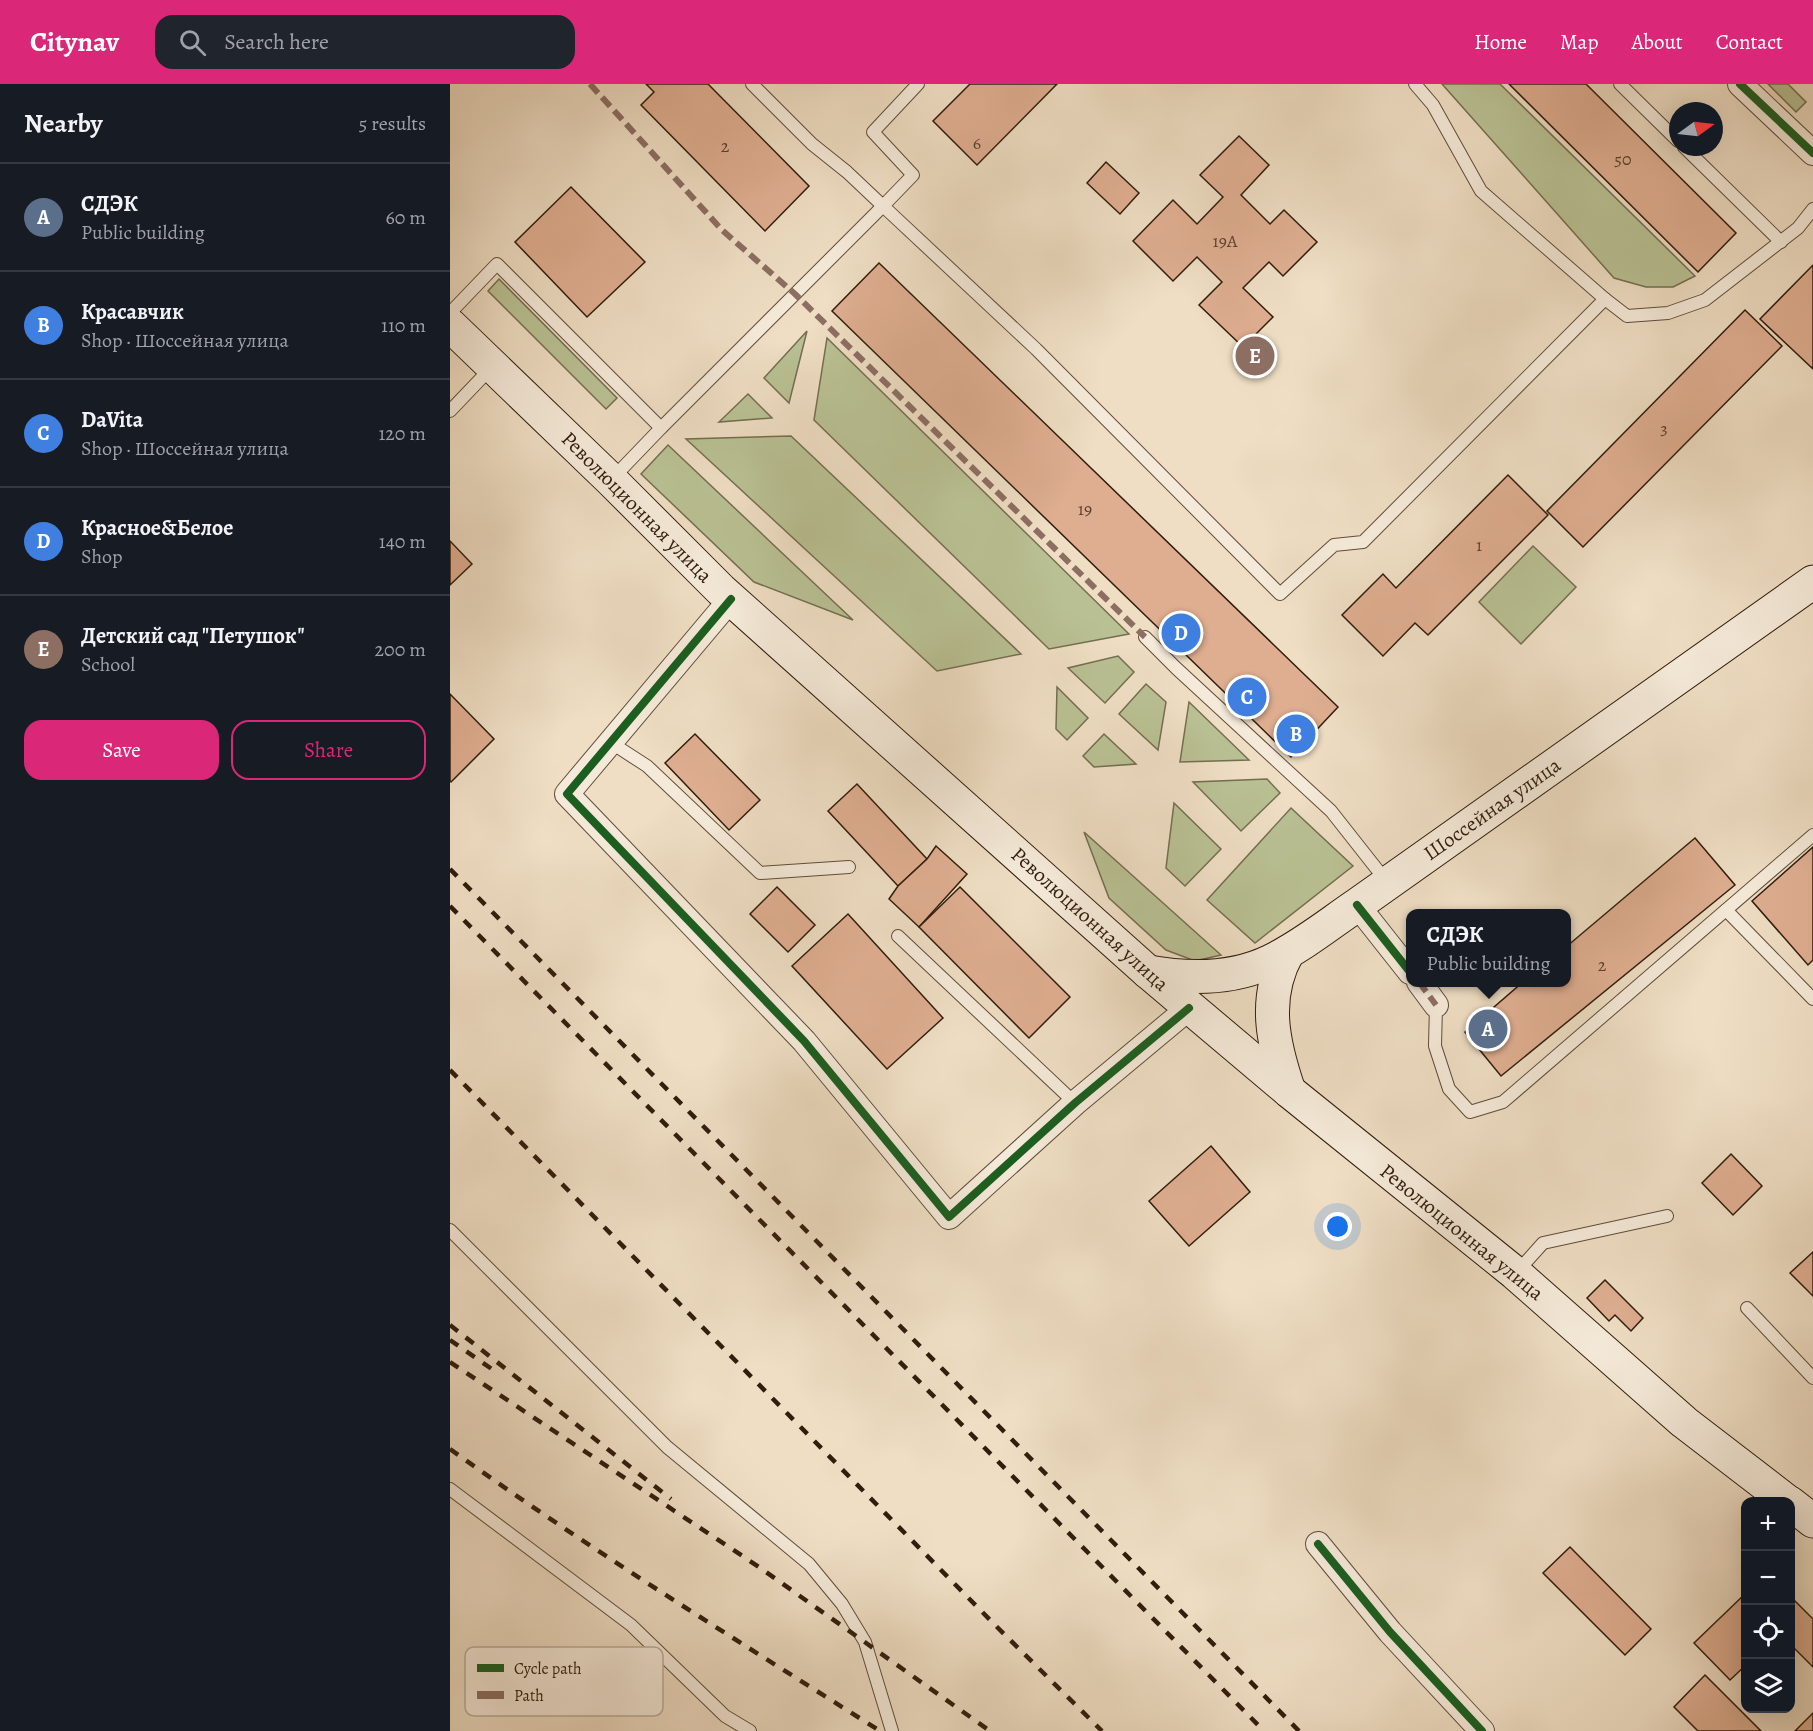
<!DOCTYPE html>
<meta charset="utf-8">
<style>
body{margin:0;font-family:Alegreya,serif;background:#20242c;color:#f1f3f6}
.controls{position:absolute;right:18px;bottom:18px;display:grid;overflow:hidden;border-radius:12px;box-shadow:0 6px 24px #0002}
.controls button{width:54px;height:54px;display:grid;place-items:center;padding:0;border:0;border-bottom:2px solid #363941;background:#171b24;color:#f1f3f6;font:30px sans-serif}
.compass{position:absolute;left:1219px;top:18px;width:54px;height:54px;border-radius:50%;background:#171b24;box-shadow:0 6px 24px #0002;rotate:75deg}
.you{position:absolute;left:888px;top:1143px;width:21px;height:21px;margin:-15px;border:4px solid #fff;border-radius:50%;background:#1a73e8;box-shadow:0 0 0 9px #1a73e833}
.badge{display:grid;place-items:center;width:39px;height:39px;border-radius:50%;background:#db2777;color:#fff;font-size:20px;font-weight:700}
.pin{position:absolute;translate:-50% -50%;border:3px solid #fff;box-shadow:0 2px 6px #0006}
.popup{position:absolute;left:956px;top:825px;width:165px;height:78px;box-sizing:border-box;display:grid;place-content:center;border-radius:12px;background:#171b24;filter:drop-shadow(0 2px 4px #0005);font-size:20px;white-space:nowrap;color:#9ea1a6}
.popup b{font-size:22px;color:#f1f3f6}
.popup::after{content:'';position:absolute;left:50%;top:100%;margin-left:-12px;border:12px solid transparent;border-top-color:#171b24}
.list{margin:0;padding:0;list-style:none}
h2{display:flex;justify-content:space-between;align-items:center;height:78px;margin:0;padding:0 24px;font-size:26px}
h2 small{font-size:20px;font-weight:400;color:#9ea1a6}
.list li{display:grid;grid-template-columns:39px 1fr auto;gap:18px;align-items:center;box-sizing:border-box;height:108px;padding:0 24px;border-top:2px solid #363941}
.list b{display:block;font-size:22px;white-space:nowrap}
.list p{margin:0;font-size:20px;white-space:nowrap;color:#9ea1a6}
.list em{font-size:20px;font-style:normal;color:#9ea1a6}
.actions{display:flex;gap:12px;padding:18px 24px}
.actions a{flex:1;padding:14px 0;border:2px solid #db2777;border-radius:18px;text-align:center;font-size:21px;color:#db2777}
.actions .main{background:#db2777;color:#fff}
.icon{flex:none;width:33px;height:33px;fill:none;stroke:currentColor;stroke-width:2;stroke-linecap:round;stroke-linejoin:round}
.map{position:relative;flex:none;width:1363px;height:1647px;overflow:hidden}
header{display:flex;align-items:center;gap:36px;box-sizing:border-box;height:84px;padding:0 30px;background:#db2777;color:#fff}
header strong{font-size:28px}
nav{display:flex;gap:33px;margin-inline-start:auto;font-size:21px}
.search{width:420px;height:54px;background:#20242c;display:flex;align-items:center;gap:15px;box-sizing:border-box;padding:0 21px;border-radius:18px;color:#9ea1a6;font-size:22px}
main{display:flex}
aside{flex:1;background:#171b24}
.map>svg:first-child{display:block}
</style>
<header>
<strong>Citynav</strong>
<div class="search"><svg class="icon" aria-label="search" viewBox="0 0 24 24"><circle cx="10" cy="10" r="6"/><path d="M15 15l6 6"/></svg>Search here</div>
<nav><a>Home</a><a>Map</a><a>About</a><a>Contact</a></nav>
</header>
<main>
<aside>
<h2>Nearby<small>5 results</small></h2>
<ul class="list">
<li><span class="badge" style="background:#5c6f8a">A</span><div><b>СДЭК</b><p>Public building</p></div><em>60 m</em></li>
<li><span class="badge" style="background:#3f7fe0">B</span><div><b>Красавчик</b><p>Shop · Шоссейная улица</p></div><em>110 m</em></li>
<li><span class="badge" style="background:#3f7fe0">C</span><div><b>DaVita</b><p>Shop · Шоссейная улица</p></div><em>120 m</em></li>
<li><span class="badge" style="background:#3f7fe0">D</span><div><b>Красное&amp;Белое</b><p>Shop</p></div><em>140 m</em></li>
<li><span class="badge" style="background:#8d6e63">E</span><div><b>Детский сад &quot;Петушок&quot;</b><p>School</p></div><em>200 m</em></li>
</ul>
<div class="actions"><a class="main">Save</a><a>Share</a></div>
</aside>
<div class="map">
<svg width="1363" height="1647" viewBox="0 0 1363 1647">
<rect width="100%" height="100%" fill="#efdec4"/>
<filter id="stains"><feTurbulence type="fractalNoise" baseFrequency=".00333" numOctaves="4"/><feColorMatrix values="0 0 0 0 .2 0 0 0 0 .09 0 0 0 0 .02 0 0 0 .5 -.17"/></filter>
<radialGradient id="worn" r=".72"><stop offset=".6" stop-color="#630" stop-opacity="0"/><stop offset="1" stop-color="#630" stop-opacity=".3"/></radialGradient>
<g fill="#b9c194" stroke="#756e50" stroke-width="1.5">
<polygon points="992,0 1050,0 1245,192 1223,203 1196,203 1164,194"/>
<polygon points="1318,0 1338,0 1356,18 1346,28"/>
<polygon points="49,195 167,314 156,325 38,207"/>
<polygon points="357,247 339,319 314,294"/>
<polygon points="377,254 679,550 599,565 364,336"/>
<polygon points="298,310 322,334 269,338"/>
<polygon points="341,352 571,570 487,587 236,355"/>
<polygon points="218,361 403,536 304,498 191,390"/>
<polygon points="1083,462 1126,503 1071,560 1029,518"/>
<polygon points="668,572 684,588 655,619 618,584"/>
<polygon points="696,600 716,618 708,666 669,630"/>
<polygon points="607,603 638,634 617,656 606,645"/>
<polygon points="739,618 799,676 730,678"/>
<polygon points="654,650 686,680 644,683 633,672"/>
<polygon points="817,695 830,709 791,747 743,698"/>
<polygon points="724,719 771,765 735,802 716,784"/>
<polygon points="841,724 903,782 805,859 757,816"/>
<polygon points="634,748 771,871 745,877 716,866 659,814"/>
</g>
<g fill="#dfae91" stroke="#311c0d" stroke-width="1.5">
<polygon points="196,0 258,0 359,102 315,147 191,21 204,8"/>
<polygon points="520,0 607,0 527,81 483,37"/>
<polygon points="1059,0 1136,0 1286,149 1248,188"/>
<polygon points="789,52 819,81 791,111 820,140 834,126 867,158 833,192 819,178 793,204 823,233 793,263 749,221 772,198 747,173 723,197 683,157 723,116 747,140 773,113 750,91"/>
<polygon points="656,78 689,109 670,130 637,99"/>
<polygon points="121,103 195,178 137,233 65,158"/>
<polygon points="429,179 888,623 841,673 382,227"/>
<polygon points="1363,181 1363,285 1310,235"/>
<polygon points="1295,226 1332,262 1133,463 1097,427"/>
<polygon points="1058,391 1098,431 978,551 965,539 933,572 892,531 933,490 946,504"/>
<polygon points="0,457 22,480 0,501"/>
<polygon points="0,610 44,655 1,698 0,697"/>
<polygon points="245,650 310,716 279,746 215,679"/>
<polygon points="407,700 477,775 448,802 378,727"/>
<polygon points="1245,754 1285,801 1051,992 1015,948 1073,898 1116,898 1116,863"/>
<polygon points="486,762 517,790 469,843 439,815 448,802 477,775"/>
<polygon points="1363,763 1363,876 1358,881 1302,817"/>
<polygon points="327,803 365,841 338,868 300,830"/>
<polygon points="510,803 620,913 579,954 469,843"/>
<polygon points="398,830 493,934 437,985 342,882"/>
<polygon points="761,1062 800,1108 739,1162 699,1117"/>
<polygon points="1281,1070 1312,1102 1283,1131 1252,1099"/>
<polygon points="1363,1168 1363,1212 1340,1189"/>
<polygon points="1155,1196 1193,1234 1181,1247 1165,1231 1159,1237 1137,1214"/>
<polygon points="1120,1463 1201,1545 1175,1571 1093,1489"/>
<polygon points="1296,1509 1296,1581 1280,1596 1244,1559"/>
<polygon points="1340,1512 1363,1535 1363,1583 1340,1560"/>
<polygon points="1255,1591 1311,1647 1248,1647 1224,1623"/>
<polygon points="1363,1629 1363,1647 1345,1647"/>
</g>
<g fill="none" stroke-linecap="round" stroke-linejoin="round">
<defs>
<g id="lane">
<polyline points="302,0 362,60 397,88 433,122 463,91 423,48 468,0"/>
<polyline points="1170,0 1228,57"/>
<polyline points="1234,63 1331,158"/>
<polyline points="1155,215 1177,232 1218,229 1255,216 1348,144 1363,125"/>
<polyline points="0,229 47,180 211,344 162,395"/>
<polyline points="0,327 42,283"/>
<polyline points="211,344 433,122 586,265 830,510 884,461 913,458 1155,215 1031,107 983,21 965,0"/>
<polyline points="695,553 726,584 881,727 937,798"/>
<polyline points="160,658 197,682 310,789 399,783"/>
<polyline points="1276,826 1363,915"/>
<polyline points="448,852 625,1019"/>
<polyline points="986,921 985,962 999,1005 1020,1028 1053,1018 1363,751"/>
<polyline points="0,1146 217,1363 359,1480 392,1520 415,1558 442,1647"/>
<polyline points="1066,1189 1093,1159 1217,1132"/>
<polyline points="1297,1224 1363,1294"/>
<polyline points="0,1405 181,1541 275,1632 300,1647"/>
</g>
<g id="street">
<polyline points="1290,0 1363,69"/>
<polyline points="281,515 117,710 354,957 499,1133 625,1019 739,924"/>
<polyline points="907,821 960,888"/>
<polyline points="969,898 986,921"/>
<polyline points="868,1460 940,1548 1032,1647"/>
</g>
<g id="secondary">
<polyline points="0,241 161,396 271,506 698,888 839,1007 1065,1189 1234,1338 1338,1418"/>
<path d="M838 868C812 914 823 960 839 1007"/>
<path d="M698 888C738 895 784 895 821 877 852 862 879 840 907 821L1363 498"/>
<polyline points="1340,1419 1363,1437"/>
</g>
</defs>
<use href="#lane" stroke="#604c3b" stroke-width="14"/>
<use href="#street" stroke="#604c3b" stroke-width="26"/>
<use href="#secondary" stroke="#311c0d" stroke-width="35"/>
<use href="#lane" stroke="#f5ead9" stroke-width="12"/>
<use href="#street" stroke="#f5ead9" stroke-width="24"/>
<use href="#secondary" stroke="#f5ead9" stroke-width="33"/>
<g stroke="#311c0d" stroke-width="4.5" stroke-dasharray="10 10" stroke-linecap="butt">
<polyline points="0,785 849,1647"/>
<polyline points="0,822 814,1647"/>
<polyline points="0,986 544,1540 652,1647"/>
<polyline points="0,1241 221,1415"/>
<polyline points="0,1256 49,1290"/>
<polyline points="0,1278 309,1483 540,1647"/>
<path d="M0 1365C139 1465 285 1555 430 1647"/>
</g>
<g stroke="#8d6e63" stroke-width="6" stroke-dasharray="12 6" stroke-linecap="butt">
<polyline points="140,0 272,146 345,210 695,553"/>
<polyline points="969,898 986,921"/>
</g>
<defs>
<g id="cycleway">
<polyline points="1290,0 1363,69"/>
<polyline points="281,515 117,710 354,957 499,1133 625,1019 739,924"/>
<polyline points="907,821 960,888"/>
<polyline points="868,1460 940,1548 1032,1647"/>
</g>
</defs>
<use href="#cycleway" stroke="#f5ead9" stroke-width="11"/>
<use href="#cycleway" stroke="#1b5e20" stroke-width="8"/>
</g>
<g text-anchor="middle" stroke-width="4.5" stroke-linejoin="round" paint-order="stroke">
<g font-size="18" fill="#5c402e">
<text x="527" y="65">6</text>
<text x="275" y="68">2</text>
<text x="1173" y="81">50</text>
<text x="775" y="163">19А</text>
<text x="1214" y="350">3</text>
<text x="635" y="431">19</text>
<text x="1029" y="467">1</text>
<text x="1152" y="887">2</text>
</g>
<g font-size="21" fill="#311c0d" stroke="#f5ead9">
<text transform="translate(187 423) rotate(45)" y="7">Революционная улица</text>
<text transform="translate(1042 725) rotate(-35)" y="7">Шоссейная улица</text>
<text transform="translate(640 835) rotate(42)" y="7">Революционная улица</text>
<text transform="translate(1012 1148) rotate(39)" y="7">Революционная улица</text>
</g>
</g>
<rect x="15" y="1563" width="198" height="69" rx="9" fill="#f5ead9" stroke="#baac9c" stroke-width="1.5"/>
<rect x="27" y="1580" width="27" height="8" fill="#1b5e20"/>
<rect x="27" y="1607" width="27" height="8" fill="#8d6e63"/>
<g font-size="16" fill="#311c0d">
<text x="64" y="1590">Cycle path</text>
<text x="64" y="1617">Path</text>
</g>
<rect width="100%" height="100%" filter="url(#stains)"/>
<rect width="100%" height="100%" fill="url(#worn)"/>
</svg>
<div class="controls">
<button>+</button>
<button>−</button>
<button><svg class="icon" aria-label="locate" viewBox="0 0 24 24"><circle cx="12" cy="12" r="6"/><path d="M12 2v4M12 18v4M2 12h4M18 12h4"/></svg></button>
<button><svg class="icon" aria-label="layers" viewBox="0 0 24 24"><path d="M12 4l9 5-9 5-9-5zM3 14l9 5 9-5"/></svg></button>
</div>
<svg class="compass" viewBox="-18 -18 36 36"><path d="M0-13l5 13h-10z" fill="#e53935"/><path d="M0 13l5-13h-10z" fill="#9ea1a6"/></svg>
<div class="you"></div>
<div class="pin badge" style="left:1038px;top:945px;background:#5c6f8a">A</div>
<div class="popup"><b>СДЭК</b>Public building</div>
<div class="pin badge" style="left:846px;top:650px;background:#3f7fe0">B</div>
<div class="pin badge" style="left:797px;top:613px;background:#3f7fe0">C</div>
<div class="pin badge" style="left:731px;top:549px;background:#3f7fe0">D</div>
<div class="pin badge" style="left:805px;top:272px;background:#8d6e63">E</div>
</div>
</main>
